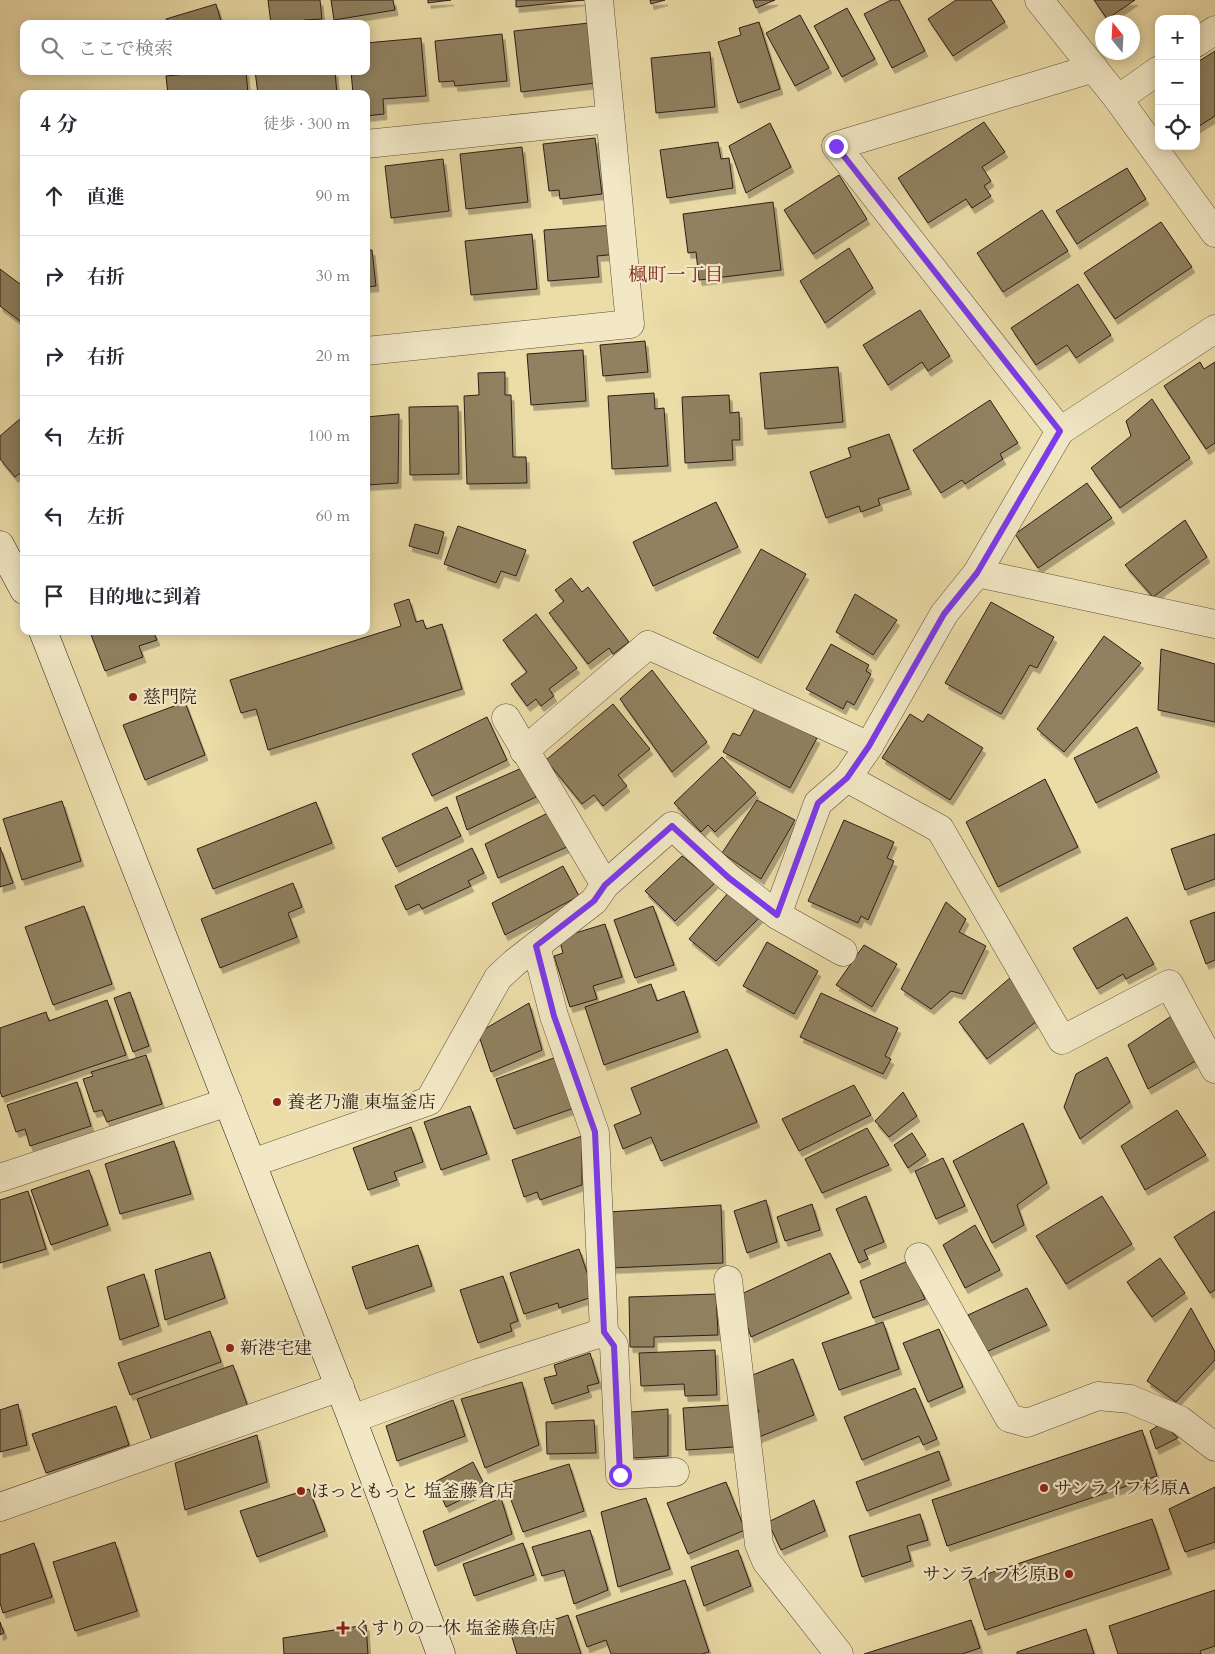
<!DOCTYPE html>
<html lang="ja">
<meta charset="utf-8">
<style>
body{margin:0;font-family:Cardo,"Noto Serif JP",serif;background:#f7f7f7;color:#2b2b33}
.controls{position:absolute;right:15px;top:15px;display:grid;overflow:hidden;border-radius:10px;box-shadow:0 2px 12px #0003}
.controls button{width:45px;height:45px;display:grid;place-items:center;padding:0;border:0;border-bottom:1px solid #e1e1e2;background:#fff;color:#2b2b33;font:25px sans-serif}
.compass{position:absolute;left:1095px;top:15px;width:45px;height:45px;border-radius:50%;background:#fff;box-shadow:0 2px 12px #0003;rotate:342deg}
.stop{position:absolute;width:15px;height:15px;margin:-11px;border:4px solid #7c3aed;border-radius:50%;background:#fff}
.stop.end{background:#7c3aed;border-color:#fff;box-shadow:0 1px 5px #0008}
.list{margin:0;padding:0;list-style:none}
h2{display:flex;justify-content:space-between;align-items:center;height:65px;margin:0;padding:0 20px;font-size:21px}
h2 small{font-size:16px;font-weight:400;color:#7c7c81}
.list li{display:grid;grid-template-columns:32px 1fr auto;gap:15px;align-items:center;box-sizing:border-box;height:80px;padding:0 20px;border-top:1px solid #e1e1e2}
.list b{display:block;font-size:19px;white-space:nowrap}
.list em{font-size:16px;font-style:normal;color:#7c7c81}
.icon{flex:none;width:28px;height:28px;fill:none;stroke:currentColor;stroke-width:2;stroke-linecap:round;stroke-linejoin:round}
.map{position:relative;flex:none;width:1215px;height:1654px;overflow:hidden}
.search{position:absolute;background:#fff;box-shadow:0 2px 12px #0003;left:20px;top:20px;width:350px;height:55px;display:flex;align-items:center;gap:12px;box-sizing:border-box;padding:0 18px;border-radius:10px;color:#7c7c81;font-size:19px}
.panel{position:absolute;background:#fff;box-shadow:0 2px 12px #0003;left:20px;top:90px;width:350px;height:545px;border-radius:10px}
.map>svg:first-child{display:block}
</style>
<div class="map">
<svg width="1215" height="1654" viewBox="0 0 1215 1654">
<defs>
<filter id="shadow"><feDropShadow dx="3" dy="5.5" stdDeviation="0" flood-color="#0004"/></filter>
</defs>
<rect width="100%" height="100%" fill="#ebdca8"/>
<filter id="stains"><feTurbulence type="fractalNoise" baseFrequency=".004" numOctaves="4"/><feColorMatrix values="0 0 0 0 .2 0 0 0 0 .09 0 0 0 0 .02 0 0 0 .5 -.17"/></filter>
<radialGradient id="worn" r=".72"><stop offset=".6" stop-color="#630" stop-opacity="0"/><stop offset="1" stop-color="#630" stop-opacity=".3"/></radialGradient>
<g fill="#908161" stroke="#2d1e15" filter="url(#shadow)">
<polygon points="268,0 320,0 322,19 304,20 305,24 271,24"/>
<polygon points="331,0 393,0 395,10 334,20"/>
<polygon points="428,0 451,0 428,3"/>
<polygon points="516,0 584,0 516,7"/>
<polygon points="650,0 665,0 651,4"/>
<polygon points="753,0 775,0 756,8"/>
<polygon points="891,0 899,0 925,51 892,68 864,14"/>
<polygon points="956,0 991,0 1005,22 953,56 928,19"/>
<polygon points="1094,0 1135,0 1107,19"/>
<polygon points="216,4 222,24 167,24 166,19"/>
<polygon points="847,8 875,59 842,77 814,26"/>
<polygon points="800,15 829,68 795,86 766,33"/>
<polygon points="759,22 780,89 738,103 718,42 741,35 739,28"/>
<polygon points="589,23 596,83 521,92 514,31"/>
<polygon points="502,34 507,81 455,86 454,81 439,82 435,41"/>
<polygon points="421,38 426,96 383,99 384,114 366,116 366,94 353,94 351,71 366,71 366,43"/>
<polygon points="1215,51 1215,116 1196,128 1196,63"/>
<polygon points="710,52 715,107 656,113 651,58"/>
<polygon points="220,71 246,71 248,94 168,94 166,76"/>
<polygon points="255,71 335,71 337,94 258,94"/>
<polygon points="984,122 1005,152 982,167 991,181 984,186 991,196 972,208 966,199 928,223 898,178"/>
<polygon points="770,123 791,167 746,193 729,146"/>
<polygon points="595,138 602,194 560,199 559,190 549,191 543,144"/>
<polygon points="718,142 721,159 729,158 733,188 667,198 660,150"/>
<polygon points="522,147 528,202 466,209 460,154"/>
<polygon points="443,159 449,211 391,218 385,166"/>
<polygon points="1127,168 1146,199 1077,244 1056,211"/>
<polygon points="839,175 867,219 813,254 784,210"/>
<polygon points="773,202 781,270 699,280 696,252 688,253 683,214"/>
<polygon points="1042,210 1068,251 1003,292 977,253"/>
<polygon points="1161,222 1192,267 1115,319 1084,273"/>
<polygon points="616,225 618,254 597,256 599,277 548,281 544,230"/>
<polygon points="532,234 537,289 471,295 465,241"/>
<polygon points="849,248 873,288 825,323 800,281"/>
<polygon points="366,250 372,250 376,286 366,287"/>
<polygon points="0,269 24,287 24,324 0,306"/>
<polygon points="1078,284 1111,335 1076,358 1067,345 1036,365 1011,328"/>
<polygon points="920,310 950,356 928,371 922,362 888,385 863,345"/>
<polygon points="645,341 648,372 603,376 600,345"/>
<polygon points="583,350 586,401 531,405 527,354"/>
<polygon points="1200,362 1204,369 1215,362 1215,443 1206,449 1164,386"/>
<polygon points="838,367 843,422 765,429 760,373"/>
<polygon points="505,372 505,395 511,395 513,457 526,457 527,483 467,484 464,396 479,395 478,373"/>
<polygon points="654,393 655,409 664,408 668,466 612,469 608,396"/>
<polygon points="729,395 730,413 739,412 740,440 732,440 733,460 685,463 682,397"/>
<polygon points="1152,399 1190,458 1120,508 1091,468 1131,436 1126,421"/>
<polygon points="990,400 1018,443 1000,454 1003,459 965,484 962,480 941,493 913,450"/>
<polygon points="458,406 459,474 410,475 409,407"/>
<polygon points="399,414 398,483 366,485 366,417"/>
<polygon points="21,418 24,422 24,470 15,477 0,459 0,436"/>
<polygon points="889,434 909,489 878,499 880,505 861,512 859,506 826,518 810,472 851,457 848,448"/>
<polygon points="1087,483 1112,518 1038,568 1015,534"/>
<polygon points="716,502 738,547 653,586 633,542"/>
<polygon points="1185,520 1207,557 1153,597 1125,565"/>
<polygon points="415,524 444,532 438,554 409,546"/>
<polygon points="458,526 526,550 516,576 501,571 496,583 444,564"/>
<polygon points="761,549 806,574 758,658 713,633"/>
<polygon points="571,578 582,592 588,587 629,642 613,654 609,648 588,664 549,613 564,601 555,590"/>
<polygon points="855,594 897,620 873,655 836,632"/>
<polygon points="409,599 416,622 423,620 426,629 442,624 462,689 268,750 256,709 241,713 230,680 401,626 394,604"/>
<polygon points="991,602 1054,637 1037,668 1030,665 1001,714 945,683"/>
<polygon points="536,614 577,668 549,689 554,696 541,706 536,699 527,706 511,684 527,672 503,640"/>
<polygon points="153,631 157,640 139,646 143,657 105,671 90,632"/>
<polygon points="1104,636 1141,663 1064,752 1037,729"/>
<polygon points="831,644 869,665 866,671 871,674 854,705 847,701 843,709 806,689"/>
<polygon points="1161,649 1215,664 1215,722 1158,710"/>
<polygon points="652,670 707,742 672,772 620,699"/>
<polygon points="185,702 205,755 145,780 123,725"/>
<polygon points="613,704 650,749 618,775 627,786 603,806 594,795 582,804 546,760"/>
<polygon points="756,706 817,738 790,788 723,752 733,733 740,736"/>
<polygon points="910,714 923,722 928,714 983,748 950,800 882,758"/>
<polygon points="487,717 507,760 432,796 412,754"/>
<polygon points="1137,727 1157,772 1096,803 1074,758"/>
<polygon points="722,757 756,793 715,832 708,825 701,832 674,803"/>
<polygon points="524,767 536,797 467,830 456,797"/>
<polygon points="1045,779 1078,847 998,887 966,822"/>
<polygon points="757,800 795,820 761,879 722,853"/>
<polygon points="62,801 81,861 22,880 3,819"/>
<polygon points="316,802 332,843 213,889 197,849"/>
<polygon points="447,807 461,836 396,867 382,838"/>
<polygon points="552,811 569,846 498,878 485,844"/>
<polygon points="844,820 894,842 887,858 894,861 868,920 861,916 858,923 808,901"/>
<polygon points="1215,834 1215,879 1185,890 1171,849"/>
<polygon points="0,847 13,883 0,887"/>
<polygon points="472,848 484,873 468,881 471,886 422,909 419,904 406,910 395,886"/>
<polygon points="682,856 715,883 675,921 645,891"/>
<polygon points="563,866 579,896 505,935 492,903"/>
<polygon points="293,883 302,907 288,913 297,937 220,968 201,919"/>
<polygon points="728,893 760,917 716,961 689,939"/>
<polygon points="946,902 966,919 959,932 986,946 962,994 951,991 931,1009 901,989"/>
<polygon points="84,906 112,984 53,1005 25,927"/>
<polygon points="653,906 674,965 635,978 614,920"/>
<polygon points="1215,912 1215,960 1206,964 1190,921"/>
<polygon points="1127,917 1154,964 1126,979 1123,974 1097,989 1073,948"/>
<polygon points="605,924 622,977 593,986 597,999 570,1007 554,956 563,953 559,938"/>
<polygon points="767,942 818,971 794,1014 743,986"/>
<polygon points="864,945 897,964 872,1007 836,985"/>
<polygon points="1011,977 1037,1021 987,1059 959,1022"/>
<polygon points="651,984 657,1001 684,991 698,1032 604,1065 585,1007"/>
<polygon points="130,992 149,1046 133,1052 114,998"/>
<polygon points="821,993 898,1028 885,1056 891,1059 883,1074 800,1037"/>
<polygon points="107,1000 126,1055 2,1097 0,1091 0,1028 46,1012 49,1021"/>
<polygon points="529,1003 542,1050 491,1072 478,1033"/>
<polygon points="1176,1013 1199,1059 1148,1089 1128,1045"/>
<polygon points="727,1049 757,1122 661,1161 651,1137 623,1149 614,1125 641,1114 631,1088"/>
<polygon points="146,1055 162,1104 107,1122 102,1110 94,1112 83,1079 93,1076 91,1072"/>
<polygon points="562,1055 580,1106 514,1129 496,1079"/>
<polygon points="1107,1057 1130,1102 1080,1139 1064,1107 1076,1074"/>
<polygon points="77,1082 91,1126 30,1146 25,1129 16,1132 7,1105"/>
<polygon points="854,1085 871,1115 799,1151 782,1119"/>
<polygon points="903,1092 917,1116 889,1137 875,1121"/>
<polygon points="470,1106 487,1154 441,1170 424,1122"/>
<polygon points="1177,1110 1206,1155 1145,1190 1121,1146"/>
<polygon points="1023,1123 1047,1183 1017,1205 1024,1225 992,1243 953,1161"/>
<polygon points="411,1127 423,1162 394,1172 397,1180 368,1190 353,1148"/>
<polygon points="867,1128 889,1165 822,1193 805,1159"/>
<polygon points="912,1133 926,1155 908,1168 894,1145"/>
<polygon points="582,1136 582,1185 540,1200 537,1192 524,1197 512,1160"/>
<polygon points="174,1141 191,1194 120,1214 105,1164"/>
<polygon points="943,1158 965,1206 936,1219 915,1171"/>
<polygon points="89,1170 108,1225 51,1245 31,1190"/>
<polygon points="28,1191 46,1249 0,1263 0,1200"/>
<polygon points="866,1196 884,1242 864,1250 868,1259 859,1263 836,1209"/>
<polygon points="1102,1196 1132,1244 1066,1284 1036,1236"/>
<polygon points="766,1200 777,1242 747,1253 734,1211"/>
<polygon points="812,1204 820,1230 785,1241 777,1217"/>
<polygon points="721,1205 723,1263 611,1268 608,1212"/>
<polygon points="1215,1211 1215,1290 1210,1293 1174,1237"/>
<polygon points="975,1225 1000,1270 965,1288 943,1245"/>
<polygon points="418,1245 432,1286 366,1309 352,1267"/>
<polygon points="579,1249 595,1296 559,1308 558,1303 524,1314 510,1273"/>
<polygon points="210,1252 225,1298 165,1320 155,1270"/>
<polygon points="830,1253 849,1293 751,1337 737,1296"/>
<polygon points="1160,1258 1185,1293 1152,1317 1127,1282"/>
<polygon points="908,1261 925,1299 873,1318 860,1281"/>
<polygon points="144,1274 159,1326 120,1340 107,1287"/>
<polygon points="503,1276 518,1321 510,1324 512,1331 478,1343 460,1290"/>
<polygon points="1027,1288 1047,1325 986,1352 968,1315"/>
<polygon points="716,1294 718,1335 654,1337 654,1347 630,1347 629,1297"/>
<polygon points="1191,1308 1215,1352 1215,1360 1176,1402 1147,1381"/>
<polygon points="883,1322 899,1369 839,1390 822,1343"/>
<polygon points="939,1329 963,1387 928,1402 903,1343"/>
<polygon points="210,1331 221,1362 130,1395 118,1363"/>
<polygon points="715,1350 717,1395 685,1396 684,1384 641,1386 639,1353"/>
<polygon points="590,1353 599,1383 587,1386 589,1392 552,1404 544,1378 557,1375 554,1365"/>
<polygon points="793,1359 814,1415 759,1437 751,1415 759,1412 745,1378"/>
<polygon points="233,1365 248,1407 152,1441 137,1399"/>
<polygon points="522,1382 539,1445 485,1468 461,1399"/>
<polygon points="915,1388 937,1439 923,1445 919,1436 862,1460 844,1417"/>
<polygon points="453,1400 465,1436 397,1461 386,1426"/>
<polygon points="18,1404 27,1445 0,1452 0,1410"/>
<polygon points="731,1405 734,1447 686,1450 683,1408"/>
<polygon points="116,1406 129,1445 46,1473 32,1434"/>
<polygon points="668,1409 668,1456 633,1458 631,1412"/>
<polygon points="594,1420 596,1453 547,1454 546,1422"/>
<polygon points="1162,1423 1178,1438 1156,1449 1150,1431"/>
<polygon points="1142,1430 1157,1476 947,1546 932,1500"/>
<polygon points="257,1435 267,1482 185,1510 175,1463"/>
<polygon points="939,1451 949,1480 867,1511 856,1482"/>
<polygon points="473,1462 486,1488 446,1507 435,1482"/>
<polygon points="569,1464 584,1511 523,1532 505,1484"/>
<polygon points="726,1482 745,1530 688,1554 667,1503"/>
<polygon points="1215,1487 1215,1542 1185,1552 1169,1509"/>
<polygon points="309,1489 325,1531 257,1557 240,1511"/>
<polygon points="501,1498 512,1534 435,1566 423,1531"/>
<polygon points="646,1498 670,1569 618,1587 601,1512"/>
<polygon points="814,1500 825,1531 781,1550 768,1522"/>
<polygon points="920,1514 928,1540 907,1546 911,1561 862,1577 849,1536"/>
<polygon points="1152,1519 1169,1569 985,1630 969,1580"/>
<polygon points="590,1530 608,1590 574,1604 564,1570 542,1576 532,1547"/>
<polygon points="115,1542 137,1611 75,1631 53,1562"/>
<polygon points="34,1543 52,1597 3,1613 0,1603 0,1555"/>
<polygon points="523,1543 534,1575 474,1596 463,1564"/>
<polygon points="738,1550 751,1586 704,1606 691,1567"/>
<polygon points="685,1580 709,1652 702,1654 611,1654 606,1640 587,1647 576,1616"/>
<polygon points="1215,1590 1215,1646 1200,1651 1201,1654 1118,1654 1109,1626"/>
<polygon points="568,1615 581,1654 517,1654 511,1634"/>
<polygon points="971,1620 980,1648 962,1654 864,1654"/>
<polygon points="0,1622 4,1633 0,1635"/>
<polygon points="366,1625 368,1654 284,1654 283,1638"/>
<polygon points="1086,1629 1094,1654 1017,1654 1017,1652"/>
</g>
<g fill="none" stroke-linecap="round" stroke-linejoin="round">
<defs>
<g id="street">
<polyline points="1039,0 1118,99 1215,233"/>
<polyline points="1196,43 1215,30"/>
<polyline points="1118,99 1159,70"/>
<polyline points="366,144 610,119"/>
<polyline points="1215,329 1060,431 977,573 944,614 869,746 847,778 940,829 1062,1040 1169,984 1215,1069"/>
<polyline points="366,351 630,324 599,0"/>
<polyline points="1060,431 836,146 1094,68"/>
<polyline points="977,573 1215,624"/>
<polyline points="506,718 605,885"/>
<polyline points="524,751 648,645 869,746"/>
<polyline points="536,946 554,1016 595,1133 604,1332 614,1345 620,1475 675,1472"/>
<polyline points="843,952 777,915 818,803 847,778"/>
<polyline points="252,1163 429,1101 498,978 514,963 594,901 605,885 672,826 729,878 777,915"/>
<polyline points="0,1178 228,1102"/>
<polyline points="919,1257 1009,1418 1027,1423 1098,1396 1130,1399 1180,1420 1215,1447"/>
<polyline points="728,1280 759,1544 766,1561 839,1654"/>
<polyline points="352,1419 478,1373 604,1332"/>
<polyline points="0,1507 340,1387"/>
</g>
<g id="secondary">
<polyline points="0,545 24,590"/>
<polyline points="43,631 352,1419 441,1654"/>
</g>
</defs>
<use href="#street" stroke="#5c4e3a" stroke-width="29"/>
<use href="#secondary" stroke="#2d1e15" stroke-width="29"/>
<use href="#street" stroke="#f2e8c6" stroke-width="28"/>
<use href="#secondary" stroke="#f2e8c6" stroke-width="28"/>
</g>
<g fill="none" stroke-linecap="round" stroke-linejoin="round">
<polyline stroke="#7c3aed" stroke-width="6" points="620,1475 614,1346 604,1332 595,1132 554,1016 536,946 594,901 605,885 672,826 729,878 777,915 818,803 847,778 869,746 944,614 977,573 1060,431 836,146"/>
</g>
<g fill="#8f2418" stroke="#f2e8c6" stroke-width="2">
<circle cx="133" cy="697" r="5"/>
<circle cx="277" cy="1102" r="5"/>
<circle cx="230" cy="1348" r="5"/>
<circle cx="1044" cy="1488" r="5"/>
<circle cx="301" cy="1491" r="5"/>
<circle cx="1069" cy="1574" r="5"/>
<path d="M340.5 1620.5h5v5h5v5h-5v5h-5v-5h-5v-5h5z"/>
</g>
<g text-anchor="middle" stroke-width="4.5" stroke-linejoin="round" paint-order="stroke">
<g font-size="18" fill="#2d1e15" stroke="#f2e8c6" text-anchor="start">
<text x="143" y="703">慈門院</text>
<text x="287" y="1108">養老乃瀧 東塩釜店</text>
<text x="240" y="1354">新港宅建</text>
<text x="1054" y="1494">サンライフ杉原A</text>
<text x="311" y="1497">ほっともっと 塩釜藤倉店</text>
<text x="1059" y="1580" text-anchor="end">サンライフ杉原B</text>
<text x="353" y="1634">くすりの一休 塩釜藤倉店</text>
</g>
<g font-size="19" fill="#7a1f14" stroke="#f2e8c6">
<text x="676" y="281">楓町一丁目</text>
</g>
</g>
<rect width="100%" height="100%" filter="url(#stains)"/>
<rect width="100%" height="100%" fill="url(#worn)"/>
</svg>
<div class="controls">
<button>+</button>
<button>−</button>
<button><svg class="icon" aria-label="locate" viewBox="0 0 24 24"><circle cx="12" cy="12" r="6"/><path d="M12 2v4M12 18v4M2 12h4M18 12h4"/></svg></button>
</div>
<svg class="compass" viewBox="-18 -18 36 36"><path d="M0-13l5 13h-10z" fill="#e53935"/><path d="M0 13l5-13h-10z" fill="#7c7c81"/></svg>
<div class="stop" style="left:620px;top:1475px"></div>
<div class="stop end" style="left:836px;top:146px"></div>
<div class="search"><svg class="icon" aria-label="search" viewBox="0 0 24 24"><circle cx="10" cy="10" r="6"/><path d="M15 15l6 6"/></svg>ここで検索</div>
<section class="panel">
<h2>4 分<small>徒歩 · 300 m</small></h2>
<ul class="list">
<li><svg class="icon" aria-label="ahead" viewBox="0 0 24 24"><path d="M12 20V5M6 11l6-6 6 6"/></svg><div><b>直進</b></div><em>90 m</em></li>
<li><svg class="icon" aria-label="right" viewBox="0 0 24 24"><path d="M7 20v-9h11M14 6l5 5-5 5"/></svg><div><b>右折</b></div><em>30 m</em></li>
<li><svg class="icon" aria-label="right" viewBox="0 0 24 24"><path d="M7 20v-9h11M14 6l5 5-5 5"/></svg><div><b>右折</b></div><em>20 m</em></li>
<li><svg class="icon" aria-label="left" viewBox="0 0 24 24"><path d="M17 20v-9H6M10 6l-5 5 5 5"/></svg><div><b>左折</b></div><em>100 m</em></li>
<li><svg class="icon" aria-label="left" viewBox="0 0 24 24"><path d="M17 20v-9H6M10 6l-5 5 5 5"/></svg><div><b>左折</b></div><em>60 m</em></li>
<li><svg class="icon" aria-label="arrive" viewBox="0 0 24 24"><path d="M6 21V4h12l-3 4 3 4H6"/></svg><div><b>目的地に到着</b></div></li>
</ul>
</section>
</div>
